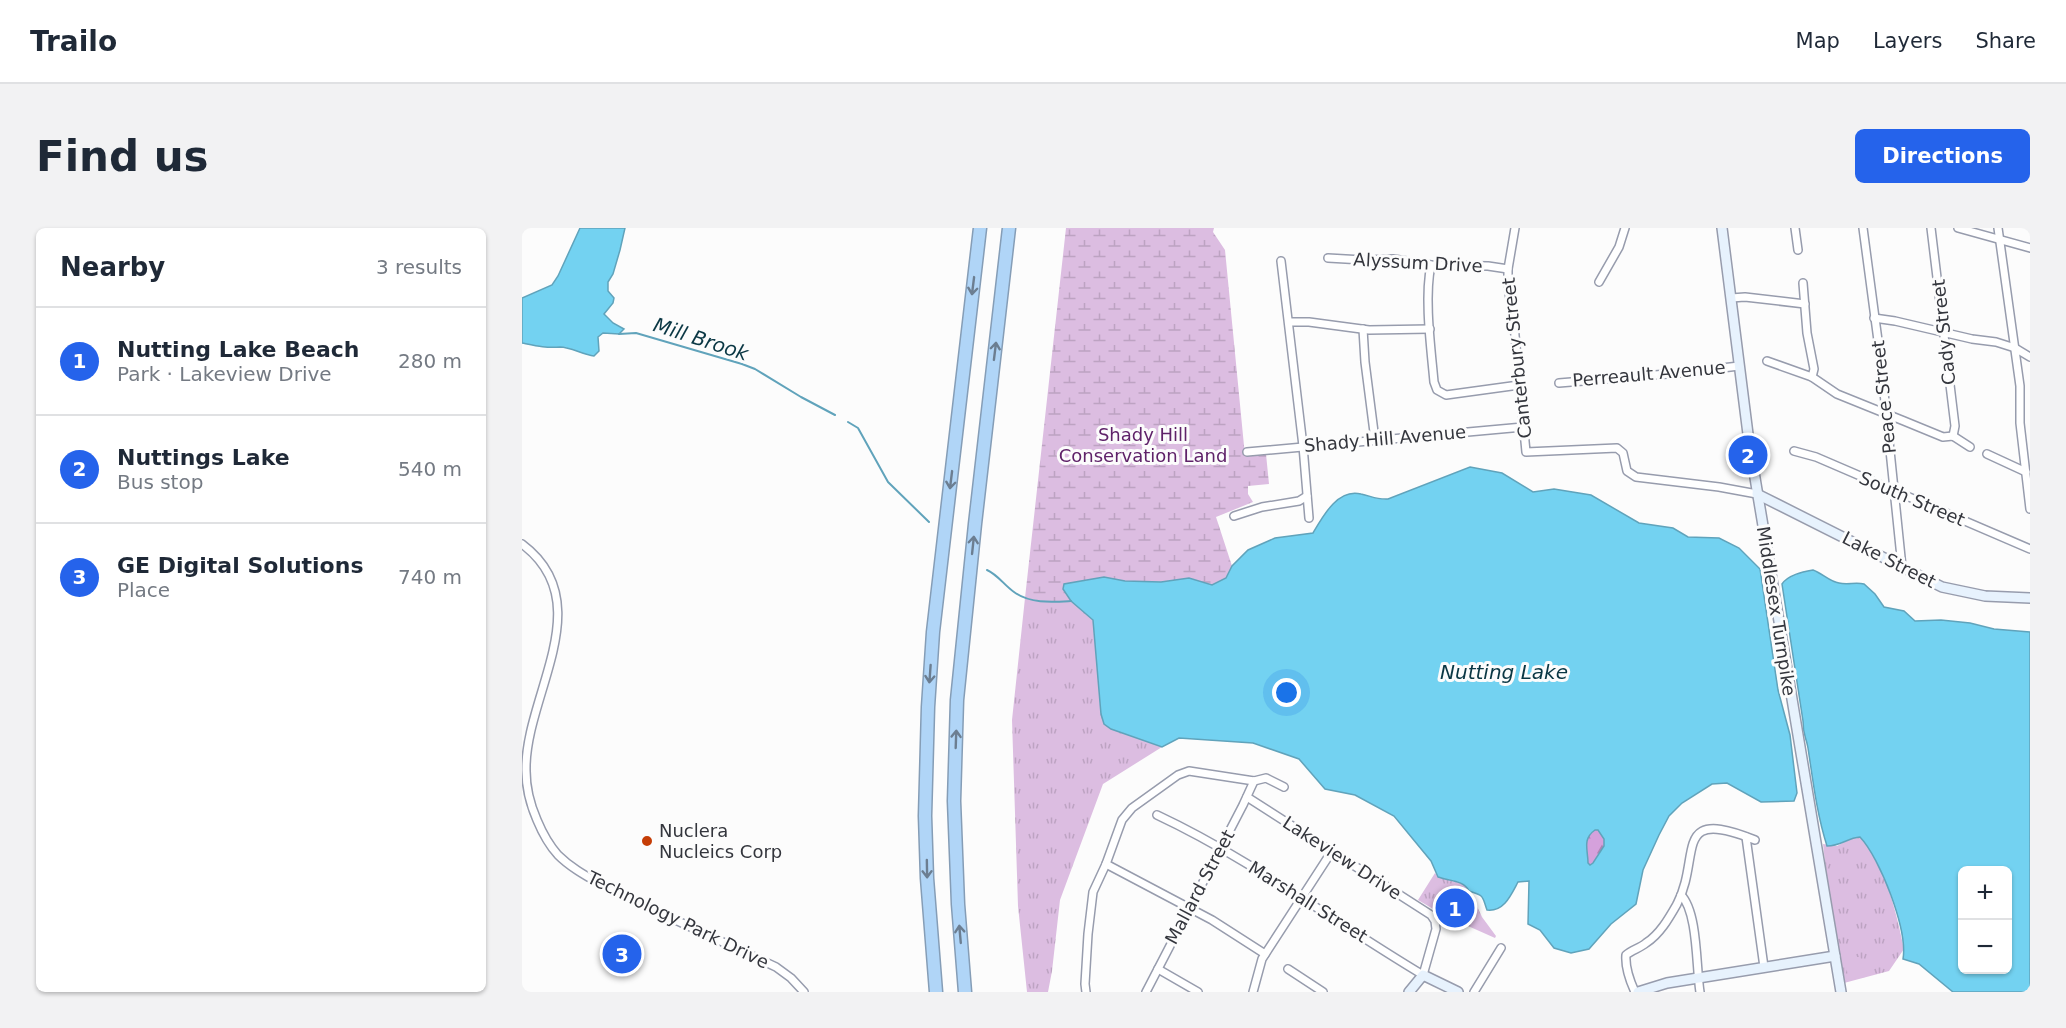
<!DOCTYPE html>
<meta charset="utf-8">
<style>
body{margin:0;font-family:"DejaVu Sans",sans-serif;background:#f2f2f3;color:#1f2937}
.controls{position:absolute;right:18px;bottom:18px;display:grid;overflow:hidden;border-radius:9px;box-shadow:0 2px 4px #0004}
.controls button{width:54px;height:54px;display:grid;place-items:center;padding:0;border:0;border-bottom:2px solid #e0e1e3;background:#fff;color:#1f2937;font:30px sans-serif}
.you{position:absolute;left:765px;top:465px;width:21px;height:21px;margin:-15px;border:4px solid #fff;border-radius:50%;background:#1a73e8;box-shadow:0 0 0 9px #1a73e833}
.badge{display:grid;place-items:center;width:39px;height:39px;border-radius:50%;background:#2563eb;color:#fff;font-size:20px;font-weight:700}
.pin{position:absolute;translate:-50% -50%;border:3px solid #fff;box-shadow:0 2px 6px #0006}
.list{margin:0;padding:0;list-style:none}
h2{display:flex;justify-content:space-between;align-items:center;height:78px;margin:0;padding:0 24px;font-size:26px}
h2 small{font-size:20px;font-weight:400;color:#747a83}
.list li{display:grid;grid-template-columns:39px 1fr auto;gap:18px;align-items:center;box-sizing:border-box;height:108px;padding:0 24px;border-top:2px solid #e0e1e3}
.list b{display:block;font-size:22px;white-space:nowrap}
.list p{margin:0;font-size:20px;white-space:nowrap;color:#747a83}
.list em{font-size:20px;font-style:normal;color:#747a83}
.map{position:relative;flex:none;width:1508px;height:764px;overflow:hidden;border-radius:9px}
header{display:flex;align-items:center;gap:36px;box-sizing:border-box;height:84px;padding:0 30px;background:#fff;border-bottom:2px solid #e0e1e3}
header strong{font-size:28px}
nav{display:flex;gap:33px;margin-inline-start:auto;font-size:21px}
.intro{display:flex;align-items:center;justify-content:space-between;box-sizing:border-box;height:144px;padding:0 36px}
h1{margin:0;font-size:42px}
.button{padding:15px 27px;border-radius:9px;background:#2563eb;color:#fff;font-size:21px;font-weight:700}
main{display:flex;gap:36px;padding:0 36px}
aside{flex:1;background:#fff;border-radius:9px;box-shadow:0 2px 4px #0004}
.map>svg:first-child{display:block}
</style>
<header>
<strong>Trailo</strong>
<nav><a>Map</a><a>Layers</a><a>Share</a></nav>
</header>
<div class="intro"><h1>Find us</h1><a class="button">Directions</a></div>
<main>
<aside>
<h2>Nearby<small>3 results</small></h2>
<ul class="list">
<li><span class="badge">1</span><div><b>Nutting Lake Beach</b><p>Park · Lakeview Drive</p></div><em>280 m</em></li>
<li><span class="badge">2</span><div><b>Nuttings Lake</b><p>Bus stop</p></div><em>540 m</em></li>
<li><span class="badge">3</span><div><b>GE Digital Solutions</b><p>Place</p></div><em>740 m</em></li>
</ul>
</aside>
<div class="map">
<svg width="1508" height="764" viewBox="0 0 1508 764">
<defs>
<pattern id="grass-tufts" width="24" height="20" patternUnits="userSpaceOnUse" patternTransform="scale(1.5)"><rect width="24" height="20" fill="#dcbde1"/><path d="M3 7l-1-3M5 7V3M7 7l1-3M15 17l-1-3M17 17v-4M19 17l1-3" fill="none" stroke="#bda3c2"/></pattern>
<pattern id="forest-firs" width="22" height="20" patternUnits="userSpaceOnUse" patternTransform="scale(1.5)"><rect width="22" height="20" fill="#d5a1dc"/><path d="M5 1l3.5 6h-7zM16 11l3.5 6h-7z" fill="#ae84b4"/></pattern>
<pattern id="wetland-marsh" width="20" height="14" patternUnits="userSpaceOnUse" patternTransform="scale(1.5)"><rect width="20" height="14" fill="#dcbde1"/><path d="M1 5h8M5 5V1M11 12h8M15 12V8" fill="none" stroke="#bda3c2"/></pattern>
</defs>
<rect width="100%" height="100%" fill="#fcfcfc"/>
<g fill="url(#grass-tufts)">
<polygon points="503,370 526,374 549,373 571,392 582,496 589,501 640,519 581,556 538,672 530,743 526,764 505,764 496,678 490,492"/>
<path d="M1332 609H1338C1364 639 1374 683 1382 721L1367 743 1322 755 1304 643 1301 616 1315 618Z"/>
<polygon points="913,645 916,649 941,656 946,659 960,689 974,708 973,710 946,698 945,695 923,688 896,672"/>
</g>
<path fill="url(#forest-firs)" d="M1073 602H1076L1083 611 1082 618 1071 635 1068 637 1066 635C1066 622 1060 612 1073 602Z"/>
<polygon fill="url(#wetland-marsh)" points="544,0 692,0 691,4 703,22 723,228 744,226 747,256 726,258 726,266 731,274 694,289 710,338 704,350 690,357 667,350 639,354 603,353 582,349 541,361 549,373 526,374 503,370"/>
<polygon fill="#dcbde1" points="1322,729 1338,729 1343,749 1327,752"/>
<g fill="#73d2f1" stroke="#60a3bb" stroke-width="1.5" fill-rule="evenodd">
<path d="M58 0H103L98 22 91 46 86 54V63L92 70 91 75 82 86 91 95 102 101 97 106 81 105 76 109 77 123 72 128C61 127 49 119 38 119 23 120 15 118 0 115V70L30 57 36 48Z"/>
<path d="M948 239 980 245 1011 264 1032 261 1069 267 1117 295 1151 300 1166 309 1197 310 1217 320 1238 341 1256 462 1268 507 1275 565 1272 573 1239 574 1205 555 1190 556 1160 575 1147 588 1137 607 1121 642 1114 676 1089 696 1067 721 1049 725 1032 720 1018 702 1006 696 1007 653 996 654C989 667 982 684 965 682 960 668 963 668 947 663 942 652 927 653 916 649L909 633 872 588 833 567 803 561 777 531 731 515 657 510 640 519 589 501 582 496 579 486 571 392 549 373 541 361 542 356 582 349 603 353 639 354 667 350 690 357 704 350 710 338 726 322 753 310 791 305C801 288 816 260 839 266 849 268 855 272 866 271ZM1073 602H1076L1082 611V618L1071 635 1068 637 1066 635C1066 622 1060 611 1073 602Z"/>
<path d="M1291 342C1300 345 1308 354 1317 355 1325 357 1334 354 1342 356L1353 366 1362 379 1382 383 1393 393 1419 392 1448 395 1472 401 1508 404V764H1431L1397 736 1381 731C1386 702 1358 630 1338 609 1325 610 1319 618 1305 618 1295 587 1291 553 1286 520 1284 508 1281 508 1281 493L1260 356C1266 347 1280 344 1291 342ZM1440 642H1486V742H1440Z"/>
</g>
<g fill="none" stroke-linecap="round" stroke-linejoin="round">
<g stroke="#60a3bb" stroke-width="2">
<polyline points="97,106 114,105 220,136 233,141 279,169 313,187"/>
<polyline points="326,194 336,200 366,254 407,294"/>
<path d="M465 342C476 347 482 357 492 364 508 376 531 374 549 373"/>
</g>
<defs>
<g id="street">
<polyline points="993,0 986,41 986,58 992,97 1004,224 1095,220 1101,225 1105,243 1114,249 1197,259 1235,266"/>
<polyline points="1273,0 1276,22"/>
<polyline points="1341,0 1359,135 1380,339"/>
<polyline points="1409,0 1433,198 1431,208"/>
<polyline points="1436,0 1508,20"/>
<polyline points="1476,0 1498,158 1498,195 1508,281"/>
<polyline points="806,30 841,32 872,31 909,37 966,38 986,41"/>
<polyline points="759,33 781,218 787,290"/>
<path d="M909 37C902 70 909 120 912 154L915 162 924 167 997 157"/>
<polyline points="1077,54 1097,19 1103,0"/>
<polyline points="1281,55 1285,105 1292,141 1290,149"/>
<polyline points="1209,70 1223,69 1283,76"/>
<polyline points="1352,90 1373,93 1450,111 1474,114 1493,120 1508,129"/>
<polyline points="767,94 787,94 847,102 908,101"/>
<polyline points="841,101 843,134 853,212"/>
<polyline points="1245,133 1290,149 1315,166 1382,193 1421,209 1431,208"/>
<polyline points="1037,155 1157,145 1217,138"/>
<polyline points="1431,208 1448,219"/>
<polyline points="1272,223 1294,229 1508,321"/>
<polyline points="725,224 1001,199"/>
<polyline points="1465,226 1504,244"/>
<polyline points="712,288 740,279 777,273 785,268"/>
<path d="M0 316C79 375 2 468 4 543 4 560 8 576 15 592 20 604 27 617 36 627 50 641 68 650 85 660L254 739 269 750 282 764"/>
<path d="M635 587C729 631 812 694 901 747L914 701 913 693 909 687 725 569"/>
<polyline points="1224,609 1242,739"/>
<polyline points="584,636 690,692 743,726"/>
<path d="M1159 667C1176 684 1174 739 1178 764"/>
<polyline points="636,741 676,764"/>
<polyline points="766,741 801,764"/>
<polyline points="564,764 563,756 566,706 571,664 584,636 600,592 610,580 656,547 667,543 732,553 744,550 762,559"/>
<polyline points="624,764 721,577 732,553"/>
<polyline points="731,764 740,731 810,623"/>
<polyline points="952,764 979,720"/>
<path d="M1113 764C1108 753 1103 739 1104 727 1110 722 1118 720 1124 715 1138 706 1147 690 1155 676 1180 628 1149 578 1233 612"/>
</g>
<g id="secondary">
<polyline points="1200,0 1227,214 1319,764"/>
<polyline points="1235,266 1420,359 1463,368 1508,370"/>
<polyline points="887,764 901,747 936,764"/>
<polyline points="1116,764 1145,755 1313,728"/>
</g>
<g id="highway">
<polyline points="414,764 405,650 403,588 406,479 411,404 458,0"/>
<polyline points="443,764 436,676 432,573 435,472 453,296 487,0"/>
</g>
</defs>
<use href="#street" stroke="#979cad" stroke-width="10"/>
<use href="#secondary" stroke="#979cad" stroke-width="12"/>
<use href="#highway" stroke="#859db6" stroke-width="15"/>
<use href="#street" stroke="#fff" stroke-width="7"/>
<use href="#secondary" stroke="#e7f2fd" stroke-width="9"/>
<use href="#highway" stroke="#b0d5f7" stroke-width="12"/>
</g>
<defs><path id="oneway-shaft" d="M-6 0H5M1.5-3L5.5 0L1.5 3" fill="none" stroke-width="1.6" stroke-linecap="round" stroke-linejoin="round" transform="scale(1.5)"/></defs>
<g stroke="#6c7e91">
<use href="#oneway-shaft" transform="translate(451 58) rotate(97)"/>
<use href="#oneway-shaft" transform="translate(473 123) rotate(-83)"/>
<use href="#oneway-shaft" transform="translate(429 252) rotate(97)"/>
<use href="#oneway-shaft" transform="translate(451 317) rotate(-84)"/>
<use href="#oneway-shaft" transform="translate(408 446) rotate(94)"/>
<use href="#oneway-shaft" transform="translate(434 511) rotate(-88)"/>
<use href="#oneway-shaft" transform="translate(405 641) rotate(89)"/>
<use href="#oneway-shaft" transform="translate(438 706) rotate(-95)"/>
</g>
<circle fill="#c53d06" stroke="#fcfcfc" stroke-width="2" cx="125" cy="613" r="6"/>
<g text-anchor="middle" stroke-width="6" stroke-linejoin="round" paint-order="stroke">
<g font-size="18" fill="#34363d" stroke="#fcfcfc">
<text transform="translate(896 35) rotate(3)" y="6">Alyssum Drive</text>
<text transform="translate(1422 104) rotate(-96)" y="6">Cady Street</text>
<text transform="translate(995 130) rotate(-96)" y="6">Canterbury Street</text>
<text transform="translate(1127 146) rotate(-5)" y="6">Perreault Avenue</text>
<text transform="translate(1362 169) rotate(-96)" y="6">Peace Street</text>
<text transform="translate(863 211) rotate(-5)" y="6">Shady Hill Avenue</text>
<text transform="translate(1390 271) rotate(23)" y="6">South Street</text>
<text transform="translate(1367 332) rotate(27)" y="6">Lake Street</text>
<text transform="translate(1254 383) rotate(81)" y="6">Middlesex Turnpike</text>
<text transform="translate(820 630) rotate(33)" y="6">Lakeview Drive</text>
<text transform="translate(678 659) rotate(-62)" y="6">Mallard Street</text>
<text transform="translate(786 674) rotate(32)" y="6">Marshall Street</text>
<text transform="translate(156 692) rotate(26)" y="6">Technology Park Drive</text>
</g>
<g font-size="18" fill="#5f2269" stroke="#fcfcfc">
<text x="621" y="213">Shady Hill<tspan x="621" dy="21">Conservation Land</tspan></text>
</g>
<g font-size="18" fill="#34363d" stroke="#fcfcfc" text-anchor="start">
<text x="137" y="609">Nuclera<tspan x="137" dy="21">Nucleics Corp</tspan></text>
</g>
<g font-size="20" font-style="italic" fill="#0a3744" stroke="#fcfcfc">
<text transform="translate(179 111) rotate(18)" y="7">Mill Brook</text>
<text x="982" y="451">Nutting Lake</text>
</g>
</g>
</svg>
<div class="controls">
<button>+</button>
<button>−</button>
</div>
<div class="you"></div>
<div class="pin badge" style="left:933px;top:680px">1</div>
<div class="pin badge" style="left:1226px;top:227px">2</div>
<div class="pin badge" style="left:100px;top:726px">3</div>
</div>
</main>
